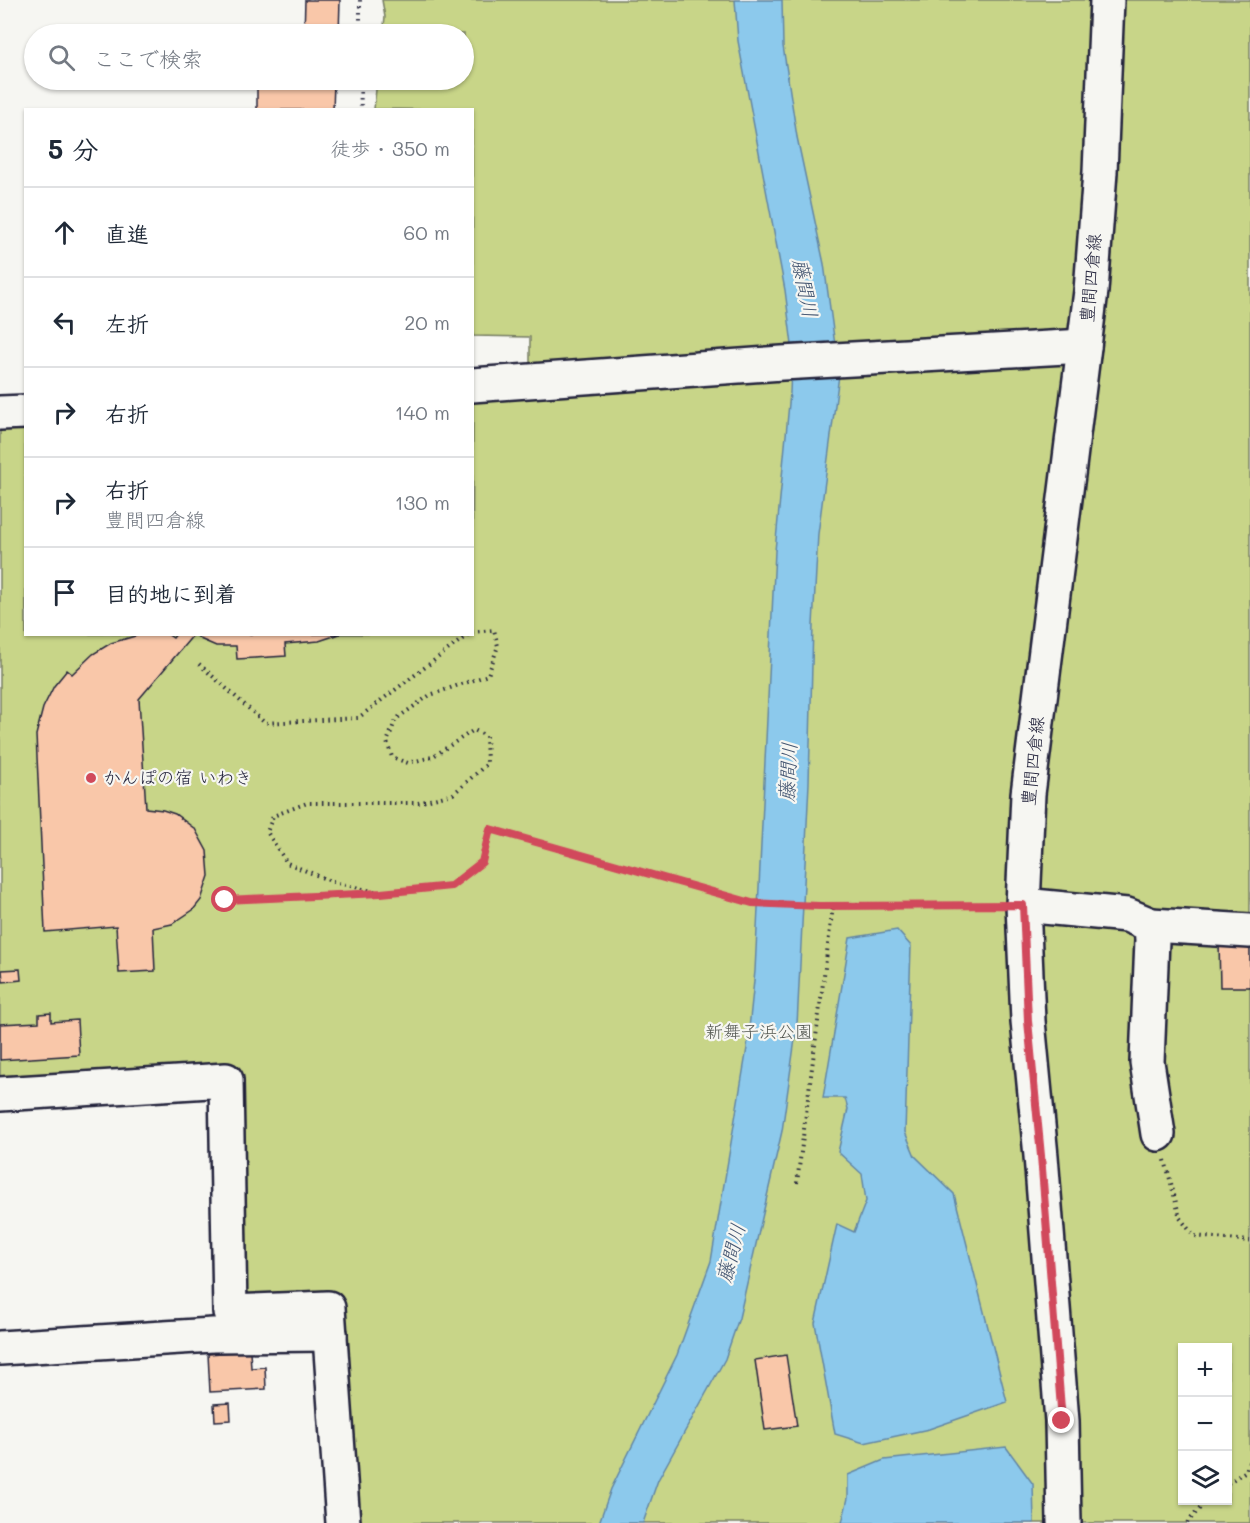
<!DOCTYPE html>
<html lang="ja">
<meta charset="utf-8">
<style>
body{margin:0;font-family:Mali,"Klee One",sans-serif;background:#f6f6f7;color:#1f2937}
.controls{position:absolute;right:18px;bottom:18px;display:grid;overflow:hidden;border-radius:0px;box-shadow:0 2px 4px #0004}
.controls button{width:54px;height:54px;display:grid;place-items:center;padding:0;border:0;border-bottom:2px solid #e0e1e3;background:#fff;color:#1f2937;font:30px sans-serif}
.stop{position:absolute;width:18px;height:18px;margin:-14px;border:4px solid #d1495b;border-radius:50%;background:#fff}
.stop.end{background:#d1495b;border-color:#fff;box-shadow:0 2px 6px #0008}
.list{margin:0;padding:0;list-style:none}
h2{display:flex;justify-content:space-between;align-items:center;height:78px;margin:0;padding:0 24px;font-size:26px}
h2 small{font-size:20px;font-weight:400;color:#747a83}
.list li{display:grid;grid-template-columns:39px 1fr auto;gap:18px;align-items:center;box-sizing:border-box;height:90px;padding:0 24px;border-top:2px solid #e0e1e3}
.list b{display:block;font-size:22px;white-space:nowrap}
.list p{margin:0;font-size:20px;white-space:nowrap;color:#747a83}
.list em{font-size:20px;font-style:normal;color:#747a83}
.icon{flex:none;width:33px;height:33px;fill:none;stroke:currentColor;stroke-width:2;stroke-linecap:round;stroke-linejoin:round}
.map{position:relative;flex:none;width:1250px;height:1523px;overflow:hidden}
.search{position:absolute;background:#fff;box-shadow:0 2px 4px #0004;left:24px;top:24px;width:450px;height:66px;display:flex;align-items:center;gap:15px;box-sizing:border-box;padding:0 21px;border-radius:33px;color:#747a83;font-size:22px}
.panel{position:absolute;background:#fff;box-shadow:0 2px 4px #0004;left:24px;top:108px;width:450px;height:528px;border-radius:0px}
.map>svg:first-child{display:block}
</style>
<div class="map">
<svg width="1250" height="1523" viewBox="0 0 1250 1523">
<rect width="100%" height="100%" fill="#f6f6f2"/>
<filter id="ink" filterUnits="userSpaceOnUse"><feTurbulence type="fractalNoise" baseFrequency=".0167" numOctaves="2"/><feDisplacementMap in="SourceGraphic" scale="12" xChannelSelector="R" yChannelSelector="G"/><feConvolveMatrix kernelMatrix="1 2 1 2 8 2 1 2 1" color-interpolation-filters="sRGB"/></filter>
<g filter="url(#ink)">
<path fill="#c8d588" stroke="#757c62" stroke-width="1.5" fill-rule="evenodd" d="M382 0H1250V1523H334L321 1308 222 1317 213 1082 0 1092V409L25 407 26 634H472L473 372 530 367V337L473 336 472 110 374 109 377 80H464V34H383L385 17ZM1182 1348H1228V1500H1182Z"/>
<g fill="#8cc9ec" stroke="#6286a5" stroke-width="1.5">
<polygon points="735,0 782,0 783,46 797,137 824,264 839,375 818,534 813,625 809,783 797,1025 782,1131 739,1318 725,1359 658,1480 643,1523 599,1523 611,1489 677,1355 711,1261 747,1048 755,971 775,551 790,393 792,345 785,290 738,41"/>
<polygon points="897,930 911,946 905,1132 915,1156 954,1194 1007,1402 929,1429 864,1443 835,1434 815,1323 837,1224 854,1232 866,1201 862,1174 838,1152 848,1109 845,1098 823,1098 850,938"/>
<polygon points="1006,1447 1033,1484 1034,1523 842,1523 848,1498 848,1475 884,1460"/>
</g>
<g fill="#f9c7a9" stroke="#22223b" stroke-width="1.5">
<polygon points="305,0 340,0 339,34 304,34"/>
<polygon points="257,81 334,83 333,110 257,110"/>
<polygon points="142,634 167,634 173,638 176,634 194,634 139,699 146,808 163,810 175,814 195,829 207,851 209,876 201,900 193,910 172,924 153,928 155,971 119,973 116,926 45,932 36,735 43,708 54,686 67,670 72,674 93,654 111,643"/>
<polygon points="195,634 340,634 319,641 285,644 286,656 237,659 236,646 216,646 200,639"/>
<polygon points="1219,942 1250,942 1250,987 1220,987"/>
<polygon points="20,969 21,980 3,982 2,970"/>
<polygon points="51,1013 51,1022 77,1020 79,1055 0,1060 0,1024 39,1022 39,1014"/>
<polygon points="250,1351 251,1368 265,1367 266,1389 210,1392 208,1354"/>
<polygon points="786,1355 797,1426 765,1430 755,1360"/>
<polygon points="230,1403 231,1420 215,1421 214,1404"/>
</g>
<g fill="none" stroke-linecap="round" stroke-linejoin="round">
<defs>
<g id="minor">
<polyline points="472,385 782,363 1084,346"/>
<polyline points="0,413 26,412"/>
<polyline points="1023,905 1127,915 1151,925 1152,940 1147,1062 1158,1134"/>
<polyline points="1151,925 1250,931"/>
<polyline points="0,1094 226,1080 230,1312 328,1308 343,1523"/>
<polyline points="0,1348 213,1335 330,1334"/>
</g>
<polyline id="major" points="1064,1523 1062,1421 1041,1156 1028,1021 1023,905 1028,794 1091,291 1100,172 1107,0"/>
</defs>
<use href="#minor" stroke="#22223b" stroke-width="38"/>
<use href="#major" stroke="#22223b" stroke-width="38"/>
<g stroke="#22223b" stroke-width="4" stroke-dasharray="1.5 4.5" stroke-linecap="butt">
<polyline points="360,0 360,34"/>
<polyline points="360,80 361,110"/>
<polyline points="472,632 494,630 498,646 488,675 430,695 396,719 387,742 392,757 408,763 432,757 474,730 486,736 487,764 453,794 418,803 307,803 273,816 267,832 287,863 333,882 381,893 451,886 482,862 490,829 752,903 819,906 994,905"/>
<polyline points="199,664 265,723 358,718 469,634"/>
<polyline points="225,900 375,893"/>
<polyline points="1165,1160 1180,1218 1194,1236 1250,1241"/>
<polyline points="797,1183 833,906"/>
<polyline points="1228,1483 1246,1471 1250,1458"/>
<polyline points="1187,1523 1207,1500"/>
</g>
<use href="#minor" stroke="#f6f6f2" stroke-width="33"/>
<use href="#major" stroke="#f6f6f2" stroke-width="33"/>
</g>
</g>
<g fill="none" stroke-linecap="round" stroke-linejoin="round" filter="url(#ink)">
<polyline stroke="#d1495b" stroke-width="8" points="225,900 381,893 451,886 482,862 490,829 752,903 819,906 1023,905 1028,1021 1041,1156 1062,1421"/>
</g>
<circle fill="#d1495b" stroke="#f6f6f2" stroke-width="2" cx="91" cy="778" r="6"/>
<g text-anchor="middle" stroke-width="4.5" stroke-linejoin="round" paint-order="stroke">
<g font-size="18" fill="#22223b" stroke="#f6f6f2">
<text transform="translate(1091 278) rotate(-85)" y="6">豊間四倉線</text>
<text transform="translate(1033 761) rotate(-84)" y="6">豊間四倉線</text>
</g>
<g font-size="18" fill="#22223b" stroke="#f6f6f2" text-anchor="start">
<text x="103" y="784">かんぽの宿 いわき</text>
</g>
<g font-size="18" fill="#545852" stroke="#f6f6f2">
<text x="759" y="1038">新舞子浜公園</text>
</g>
<g font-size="20" font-style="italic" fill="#425470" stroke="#f6f6f2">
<text transform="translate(805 288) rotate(79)" y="7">藤間川</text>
<text transform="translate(788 772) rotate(-87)" y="7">藤間川</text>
<text transform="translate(731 1253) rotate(-75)" y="7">藤間川</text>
</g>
</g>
</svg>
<div class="controls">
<button>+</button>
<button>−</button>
<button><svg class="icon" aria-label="layers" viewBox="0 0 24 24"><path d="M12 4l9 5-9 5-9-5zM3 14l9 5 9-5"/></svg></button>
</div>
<div class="stop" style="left:225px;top:900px"></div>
<div class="stop end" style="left:1062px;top:1421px"></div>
<div class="search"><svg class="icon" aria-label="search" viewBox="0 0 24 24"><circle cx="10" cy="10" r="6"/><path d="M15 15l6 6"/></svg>ここで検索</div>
<section class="panel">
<h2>5 分<small>徒歩 · 350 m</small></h2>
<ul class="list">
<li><svg class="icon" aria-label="ahead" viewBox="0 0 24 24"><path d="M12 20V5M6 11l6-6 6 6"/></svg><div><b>直進</b></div><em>60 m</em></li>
<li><svg class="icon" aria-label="left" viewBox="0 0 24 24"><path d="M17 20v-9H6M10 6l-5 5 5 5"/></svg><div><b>左折</b></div><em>20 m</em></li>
<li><svg class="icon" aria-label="right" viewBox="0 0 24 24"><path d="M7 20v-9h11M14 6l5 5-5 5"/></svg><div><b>右折</b></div><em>140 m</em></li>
<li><svg class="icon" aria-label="right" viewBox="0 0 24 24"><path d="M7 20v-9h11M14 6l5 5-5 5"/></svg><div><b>右折</b><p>豊間四倉線</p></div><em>130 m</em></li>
<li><svg class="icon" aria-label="arrive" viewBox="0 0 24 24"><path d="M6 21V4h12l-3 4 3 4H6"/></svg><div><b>目的地に到着</b></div></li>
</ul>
</section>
</div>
